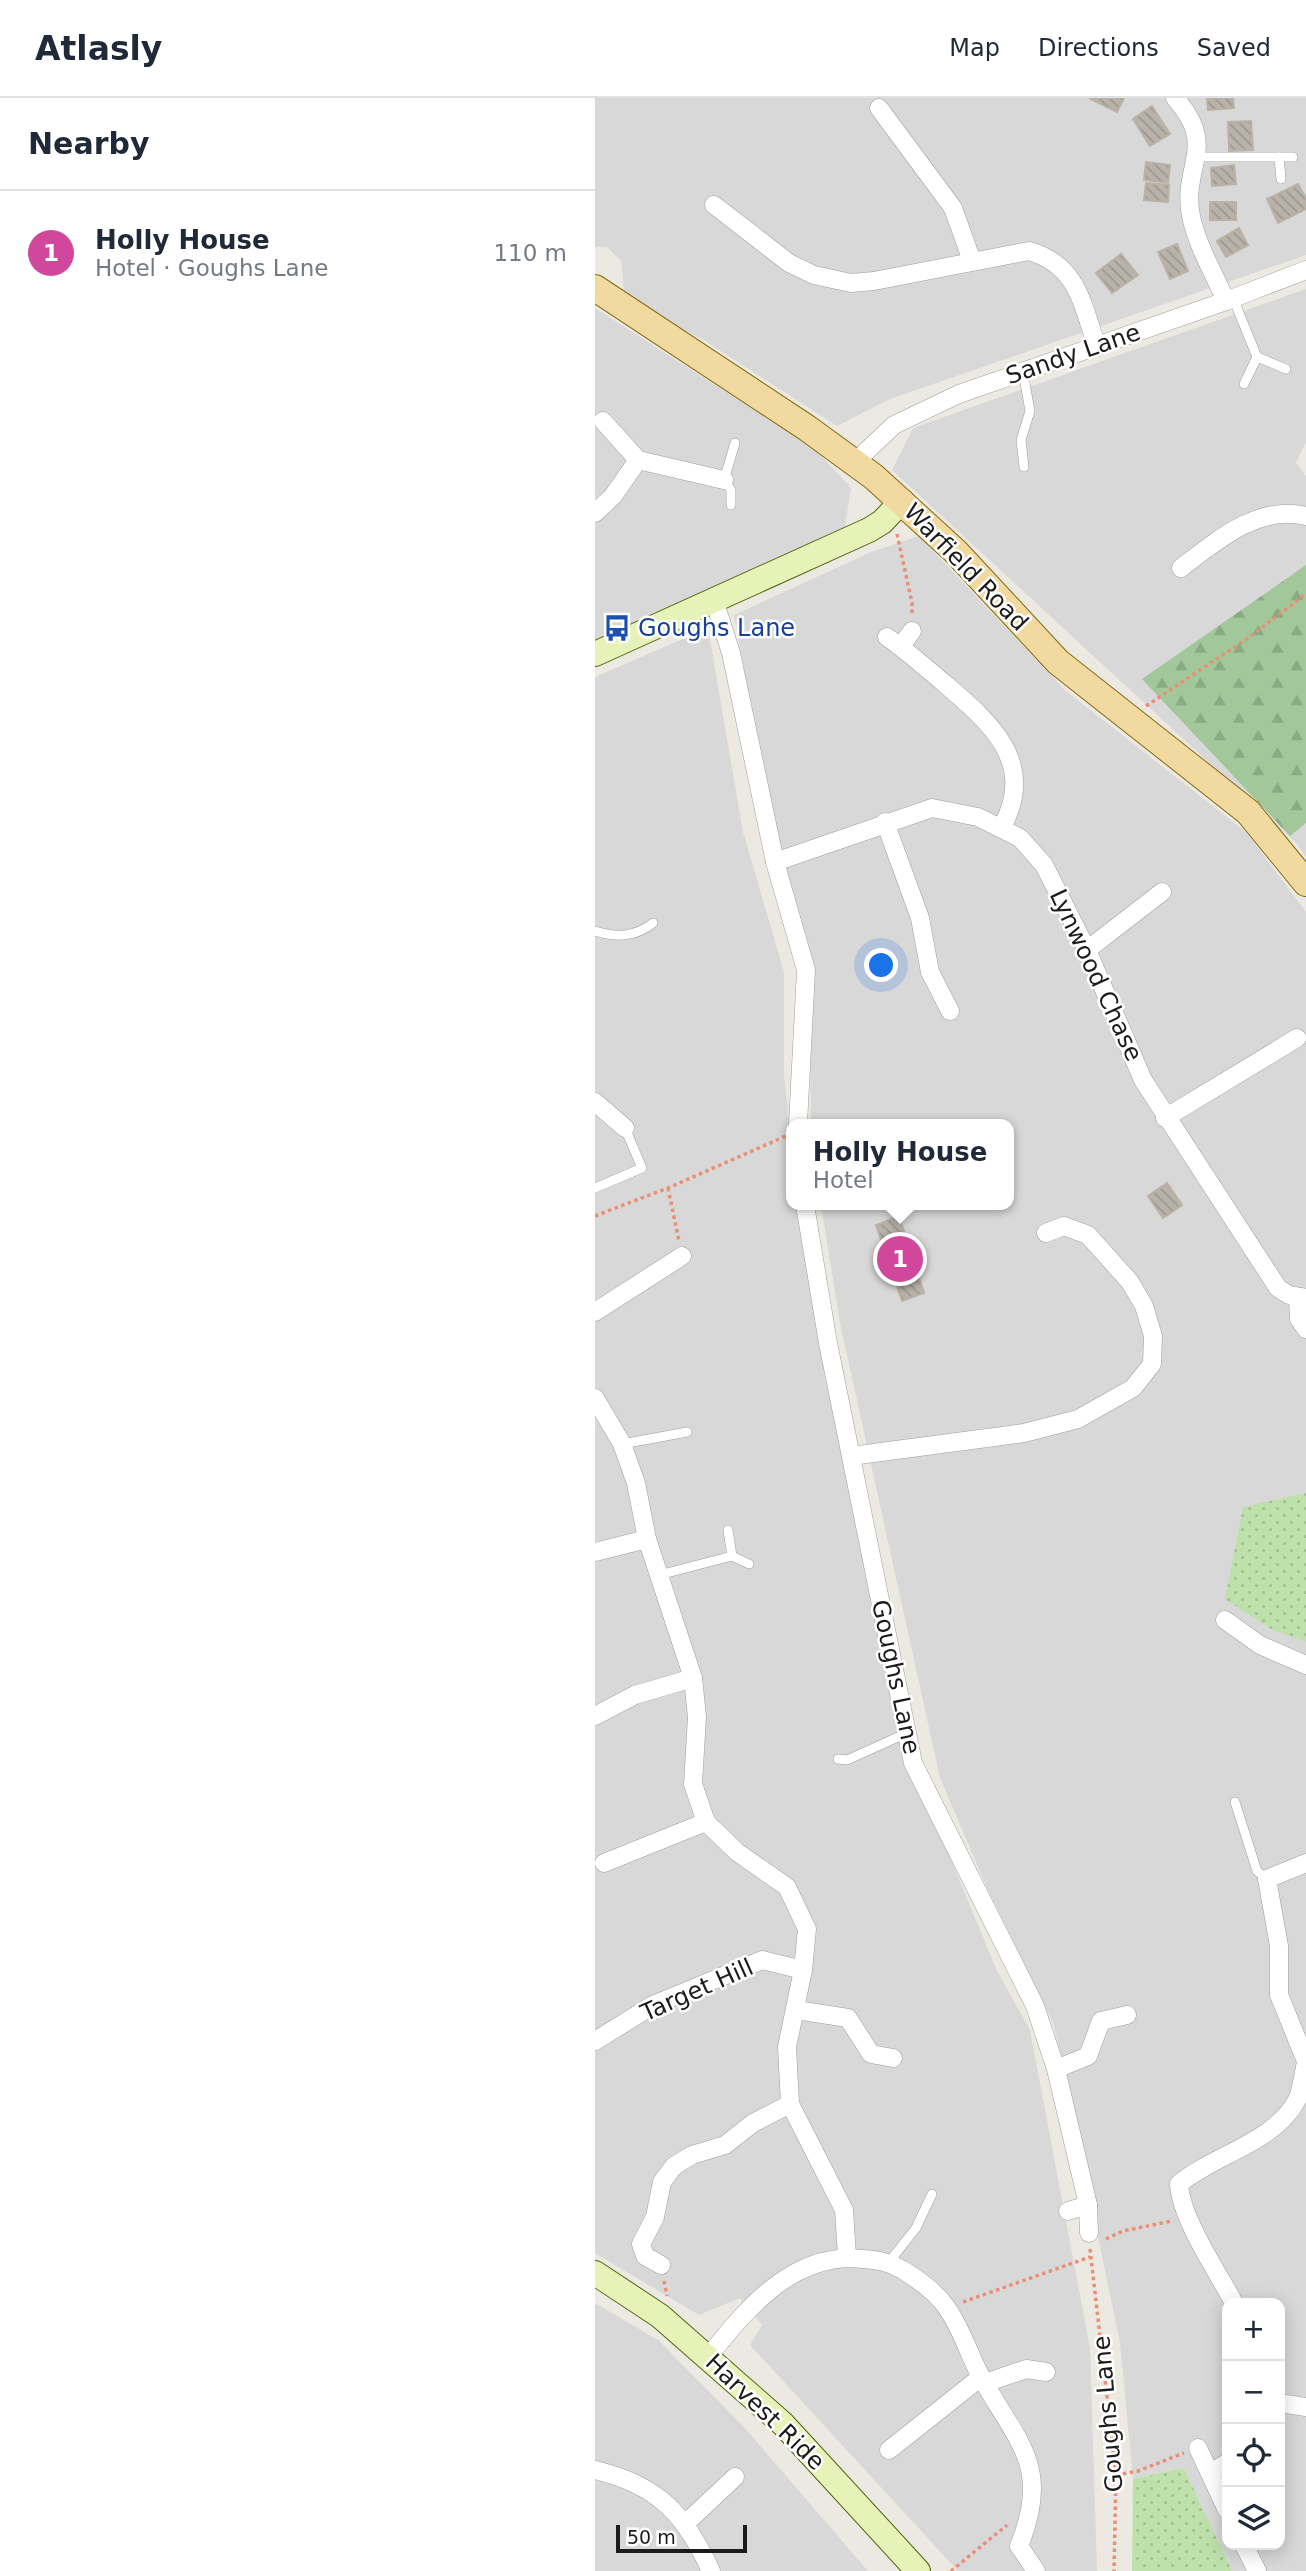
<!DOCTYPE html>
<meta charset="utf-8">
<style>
body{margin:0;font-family:"DejaVu Sans",sans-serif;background:#f2f2f3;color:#1f2937}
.controls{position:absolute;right:21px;bottom:21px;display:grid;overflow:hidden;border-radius:14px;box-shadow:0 4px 18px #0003}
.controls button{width:63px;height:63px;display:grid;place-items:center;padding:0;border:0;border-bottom:2px solid #e0e1e3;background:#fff;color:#1f2937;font:35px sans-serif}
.scale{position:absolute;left:21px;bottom:18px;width:131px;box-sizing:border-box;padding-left:7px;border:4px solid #1b1b1b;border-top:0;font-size:19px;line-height:24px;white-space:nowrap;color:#1b1b1b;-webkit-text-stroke:5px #fff;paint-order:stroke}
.you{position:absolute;left:287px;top:868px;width:24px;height:24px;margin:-18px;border:5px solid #fff;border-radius:50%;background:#1a73e8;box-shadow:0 0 0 10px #1a73e833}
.badge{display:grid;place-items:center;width:46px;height:46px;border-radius:50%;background:#111827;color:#fff;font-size:23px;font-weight:700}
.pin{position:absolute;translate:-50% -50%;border:4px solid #fff;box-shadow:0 2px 7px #0006}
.popup{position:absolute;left:191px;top:1021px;width:228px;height:91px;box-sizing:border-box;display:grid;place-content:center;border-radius:14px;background:#fff;filter:drop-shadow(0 2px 5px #0005);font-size:23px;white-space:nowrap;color:#747a83}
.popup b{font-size:26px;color:#1f2937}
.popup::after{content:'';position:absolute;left:50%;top:100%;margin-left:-14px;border:14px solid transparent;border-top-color:#fff}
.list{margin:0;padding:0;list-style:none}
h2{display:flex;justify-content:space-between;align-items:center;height:91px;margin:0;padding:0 28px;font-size:30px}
h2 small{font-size:23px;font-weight:400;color:#747a83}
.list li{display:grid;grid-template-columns:46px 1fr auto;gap:21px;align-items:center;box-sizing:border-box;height:126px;padding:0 28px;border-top:2px solid #e0e1e3}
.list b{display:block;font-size:26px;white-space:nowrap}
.list p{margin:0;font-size:23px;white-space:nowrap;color:#747a83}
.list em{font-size:23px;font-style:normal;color:#747a83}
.icon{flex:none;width:38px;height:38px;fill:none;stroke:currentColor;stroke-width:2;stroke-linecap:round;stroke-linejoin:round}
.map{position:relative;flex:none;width:711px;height:2473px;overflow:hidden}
header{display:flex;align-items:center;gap:42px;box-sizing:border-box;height:98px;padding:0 35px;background:#fff;border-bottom:2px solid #e0e1e3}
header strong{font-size:33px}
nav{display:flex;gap:38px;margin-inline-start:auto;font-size:24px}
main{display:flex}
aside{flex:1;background:#fff}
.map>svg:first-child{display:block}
</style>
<header>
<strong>Atlasly</strong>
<nav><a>Map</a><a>Directions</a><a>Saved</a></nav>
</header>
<main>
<aside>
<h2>Nearby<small></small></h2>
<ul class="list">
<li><span class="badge" style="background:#d1479c">1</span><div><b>Holly House</b><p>Hotel · Goughs Lane</p></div><em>110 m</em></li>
</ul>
</aside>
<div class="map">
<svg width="711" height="2473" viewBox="0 0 711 2473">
<defs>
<pattern id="grass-dots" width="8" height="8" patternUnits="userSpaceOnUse" patternTransform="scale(1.75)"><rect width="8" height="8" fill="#bee1ab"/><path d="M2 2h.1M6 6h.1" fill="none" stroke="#a3c093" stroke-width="1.8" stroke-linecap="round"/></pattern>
<pattern id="forest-firs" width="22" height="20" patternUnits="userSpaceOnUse" patternTransform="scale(1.75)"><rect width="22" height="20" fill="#a1c79a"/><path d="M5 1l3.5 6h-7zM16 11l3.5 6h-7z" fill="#8aaa84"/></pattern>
<pattern id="building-back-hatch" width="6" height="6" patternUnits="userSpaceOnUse" patternTransform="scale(1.75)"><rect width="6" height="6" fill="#b8b2ab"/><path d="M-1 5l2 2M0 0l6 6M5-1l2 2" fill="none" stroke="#9e9893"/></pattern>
</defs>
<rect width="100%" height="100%" fill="#ebe9e1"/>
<g fill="#d9d8d8" fill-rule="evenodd">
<polygon points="0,0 711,0 711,157 295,301 242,328 107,241 30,202 26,163 12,149 0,149"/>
<polygon points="711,191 711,344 701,365 711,378 711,759 702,746 297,372 318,330"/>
<polygon points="0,210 221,352 256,390 250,429 0,542"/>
<path d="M324 438 471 593 652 735 711 814V2473H637L589 2370 538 2381 525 2245 459 1927 393 1792 345 1680 245 1225 226 1107H414V1026H216L214 857 179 731 139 517 276 454ZM632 2205H685V2447H632Z"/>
<polygon points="113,530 148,734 189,874 189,977 196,1041 196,1107 204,1107 230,1281 283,1511 330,1699 402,1873 435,1932 495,2250 502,2473 363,2473 155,2247 167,2227 145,2200 104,2217 0,2155 0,579"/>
<polygon points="0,2205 63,2242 149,2329 273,2473 0,2473"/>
</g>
<g fill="url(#grass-dots)">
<polygon points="711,1395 711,1544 676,1531 630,1501 648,1409"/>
<polygon points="589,2370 637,2473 537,2473 538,2381"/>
</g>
<polygon fill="url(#forest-firs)" points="711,467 711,725 695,738 547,581"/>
<g fill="url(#building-back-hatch)" stroke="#bbb2a5" stroke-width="2">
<polygon points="494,0 529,0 522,14"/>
<polygon points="612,0 638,0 639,10 613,12"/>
<polygon points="557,8 575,36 555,48 538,21"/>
<polygon points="656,23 658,52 634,53 633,24"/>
<polygon points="551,64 575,67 573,85 549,82"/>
<polygon points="639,67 641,86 617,88 616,70"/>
<polygon points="551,85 574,87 573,104 549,102"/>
<polygon points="703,86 711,100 711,111 683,125 672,101"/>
<rect x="615" y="104" width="26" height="18"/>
<polygon points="644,130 653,147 631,159 622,143"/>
<polygon points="582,146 593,173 575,181 563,154"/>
<polygon points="526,156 543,177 517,195 501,175"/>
<polygon points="572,1085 587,1107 568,1120 553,1098"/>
<polygon points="304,1118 329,1195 307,1203 281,1127"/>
</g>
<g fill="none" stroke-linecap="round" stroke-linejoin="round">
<defs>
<g id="lane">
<polyline points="601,59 698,59"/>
<polyline points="684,59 686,81"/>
<polyline points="638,200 662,259 691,271"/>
<polyline points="428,274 435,313 426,342 429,369"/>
<polyline points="649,286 662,259"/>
<polyline points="136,407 136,392 129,382 140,345"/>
<path d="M0 833C22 840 40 839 58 825"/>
<polyline points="0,1090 47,1070 30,1030"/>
<polyline points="27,1346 92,1334"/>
<polyline points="133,1432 137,1458"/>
<polyline points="64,1477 137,1458 154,1466"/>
<polyline points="243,1661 252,1662 312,1635"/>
<polyline points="640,1704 662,1773 672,1781"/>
<polyline points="294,2164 321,2130 337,2096"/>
</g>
<g id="street">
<path d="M580 0C624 49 586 68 596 118 602 147 619 176 631 203"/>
<polyline points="284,10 358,110 377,163"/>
<path d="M119 107 194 165 219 177 256 185 279 183 434 153C483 167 487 206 502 249"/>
<polyline points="8,323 43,362 129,382"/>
<polyline points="260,364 299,327 364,296 631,203 711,172"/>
<polyline points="0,415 18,398 43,362"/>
<path d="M586 470C621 443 664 406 711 418"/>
<polyline points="119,502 136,555 180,764 211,872 203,1026"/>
<path d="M292 539C312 553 331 570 350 586 396 625 442 665 407 729"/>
<polyline points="306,548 317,533"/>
<polyline points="290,724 325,820 335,874 355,913"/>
<polyline points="180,764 337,710 383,719 425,740 449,767 492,852 548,982 683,1190 694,1197 711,1200"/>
<polyline points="492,852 567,794"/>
<polyline points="0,1004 30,1030"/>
<polyline points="570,1020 702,940"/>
<polyline points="210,1107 233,1245 318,1665 440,1908 461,1971 493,2107 494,2135"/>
<polyline points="703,1200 704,1221 711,1231"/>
<polyline points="0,1214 87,1158"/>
<polyline points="0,1300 27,1346 41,1385 52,1441 98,1580 102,1619 98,1686 111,1724 142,1754 192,1789 212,1831 208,1872 192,1949 195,2006 249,2112 252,2159"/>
<polyline points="256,1358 429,1335 483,1321 538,1290 557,1266 558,1238 549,1208 535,1184 493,1137 469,1128 451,1135"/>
<polyline points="0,1454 52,1441"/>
<polyline points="630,1522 665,1547 711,1567"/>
<polyline points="0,1618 40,1597 98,1580"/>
<polyline points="9,1765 111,1724"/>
<polyline points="711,1765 672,1781 684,1848 684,1897 711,1963"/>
<polyline points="201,1912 253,1920 276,1956 298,1960"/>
<polyline points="0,1943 58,1907 167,1862 208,1872"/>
<polyline points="461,1971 493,1958 506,1923 532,1917"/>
<polyline points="473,2113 493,2107"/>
<polyline points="66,2167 50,2158 46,2146 60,2119 67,2084 79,2068 97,2057 130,2047 158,2025 195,2006"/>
<path d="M639 2205C622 2173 586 2121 584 2086 620 2056 679 2045 702 2002 707 1991 708 1976 711 1965"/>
<path d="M113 2259C152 2210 199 2153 268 2161 283 2162 294 2164 308 2172 324 2182 341 2194 352 2210 366 2230 374 2256 385 2277 422 2345 457 2367 424 2448L441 2473"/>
<polyline points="390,2285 431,2271 451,2274"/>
<polyline points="685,2305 711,2309"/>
<polyline points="603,2350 632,2412"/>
<polyline points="294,2352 386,2279"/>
<path d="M0 2372C63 2387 90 2416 116 2473"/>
<polyline points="615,2375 632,2365"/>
<polyline points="91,2425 140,2379"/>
<polyline points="649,2447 662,2473"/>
</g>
<g id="secondary">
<polyline points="0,556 274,432 287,424 307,403"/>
<polyline points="0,2175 65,2218 188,2326 323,2473"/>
</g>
<polyline id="primary" points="0,190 212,330 279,379 361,454 463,564 653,714 711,785"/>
</defs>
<use href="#lane" stroke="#9f9f9f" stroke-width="10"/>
<use href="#street" stroke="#9f9f9f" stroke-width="19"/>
<use href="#secondary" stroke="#4f640f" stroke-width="26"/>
<use href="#primary" stroke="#836c0f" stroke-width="28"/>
<g stroke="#ea8f73" stroke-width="3.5" stroke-dasharray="3.5 3.5" stroke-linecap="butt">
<polyline points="302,436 317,505 317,517"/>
<polyline points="551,608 653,540 711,496"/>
<polyline points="73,1090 84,1143"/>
<polyline points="0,1118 73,1090 191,1038"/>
<polyline points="511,2141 528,2133 577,2123"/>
<polyline points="495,2151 521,2377 519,2473"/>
<polyline points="69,2183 72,2198"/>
<polyline points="368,2204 495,2159"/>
<polyline points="521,2377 543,2373 589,2355"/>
<polyline points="356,2473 412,2427"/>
</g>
<use href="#lane" stroke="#fff" stroke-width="9"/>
<use href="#street" stroke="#fff" stroke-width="18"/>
<use href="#secondary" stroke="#e7f2b9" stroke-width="24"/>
<use href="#primary" stroke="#f1d9a0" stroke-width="26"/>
</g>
<defs>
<symbol id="bus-bare" viewBox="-9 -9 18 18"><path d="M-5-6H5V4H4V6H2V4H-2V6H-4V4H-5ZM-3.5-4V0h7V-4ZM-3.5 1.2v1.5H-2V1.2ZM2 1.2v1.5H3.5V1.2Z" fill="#1a4fb4" stroke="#fff" stroke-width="2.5" paint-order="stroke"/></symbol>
</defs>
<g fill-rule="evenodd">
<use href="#bus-bare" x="3" y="511" width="38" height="38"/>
</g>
<g text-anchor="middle" stroke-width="5" stroke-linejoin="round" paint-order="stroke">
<g font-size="24" fill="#1b1b1b" stroke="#fff">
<text transform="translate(478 256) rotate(-19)" y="8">Sandy Lane</text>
<text transform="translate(371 469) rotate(46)" y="8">Warfield Road</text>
<text transform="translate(501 877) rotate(65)" y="8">Lynwood Chase</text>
<text transform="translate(301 1579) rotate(78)" y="8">Goughs Lane</text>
<text transform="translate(102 1892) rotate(-24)" y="8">Target Hill</text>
<text transform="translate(170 2314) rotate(44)" y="8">Harvest Ride</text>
<text transform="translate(513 2316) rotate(-95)" y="8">Goughs Lane</text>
</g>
<g font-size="24" fill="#164399" stroke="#fff" text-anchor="start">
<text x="43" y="538">Goughs Lane</text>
</g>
</g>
</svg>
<div class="controls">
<button>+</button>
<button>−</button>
<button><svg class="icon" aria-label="locate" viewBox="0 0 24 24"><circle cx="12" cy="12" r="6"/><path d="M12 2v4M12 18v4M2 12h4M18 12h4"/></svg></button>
<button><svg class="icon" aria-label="layers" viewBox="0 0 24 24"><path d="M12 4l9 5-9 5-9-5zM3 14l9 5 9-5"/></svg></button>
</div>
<div class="scale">50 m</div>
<div class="you"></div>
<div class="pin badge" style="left:305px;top:1161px;background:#d1479c">1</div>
<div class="popup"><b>Holly House</b>Hotel</div>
</div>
</main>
